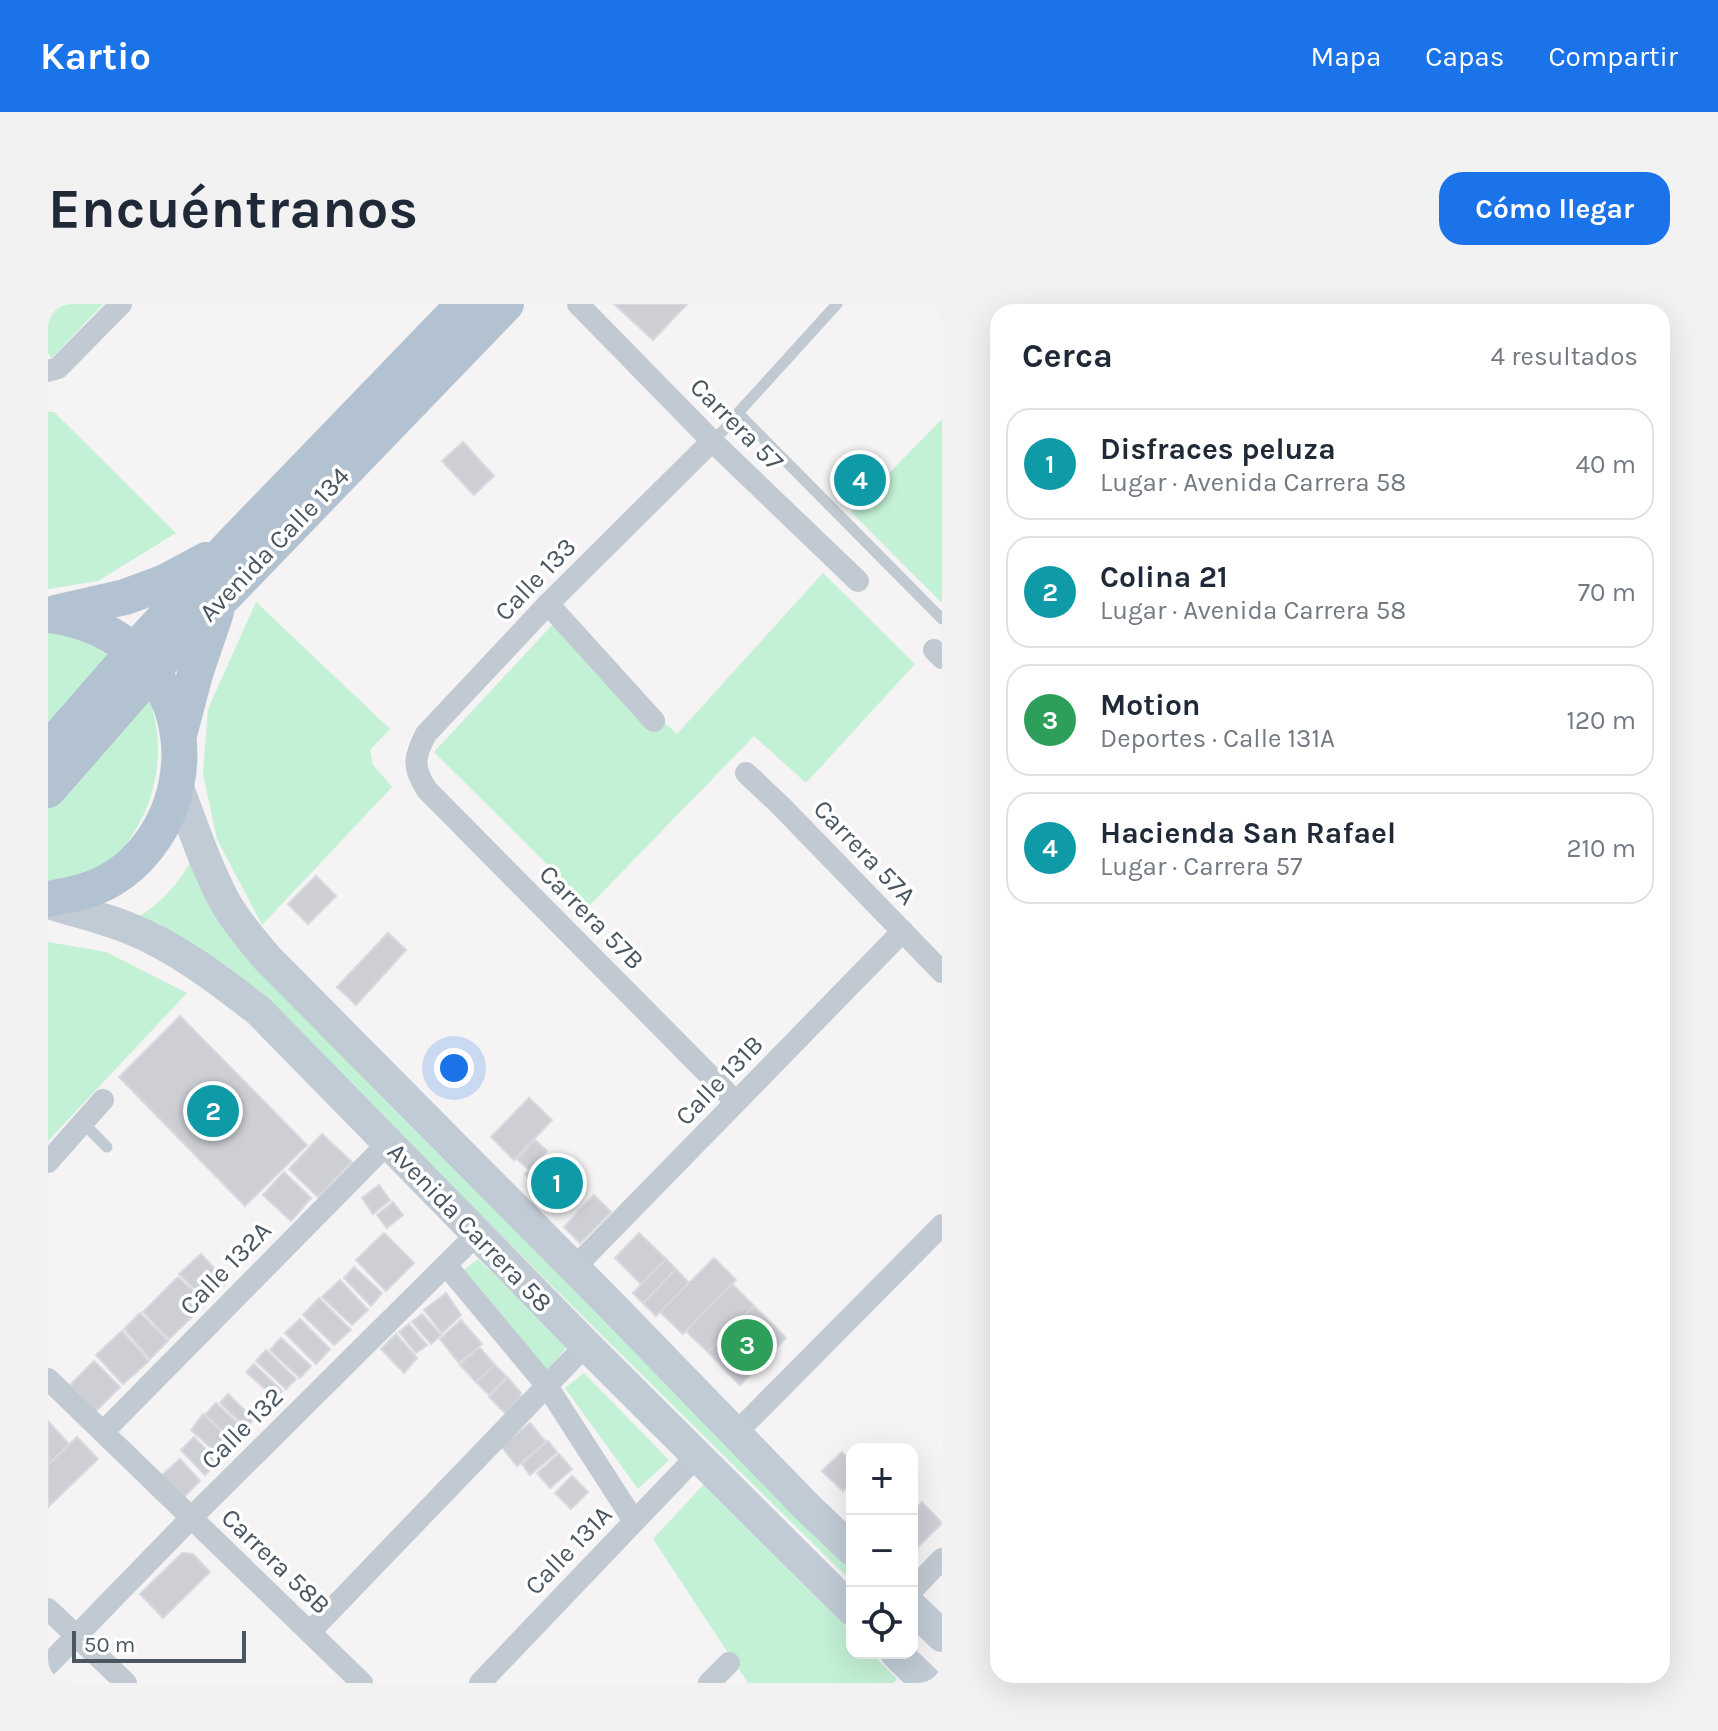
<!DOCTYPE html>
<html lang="es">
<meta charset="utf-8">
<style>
body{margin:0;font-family:Karla,sans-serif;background:#f2f2f3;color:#1f2937}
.controls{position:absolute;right:24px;bottom:24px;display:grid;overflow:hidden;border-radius:16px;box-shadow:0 8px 32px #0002}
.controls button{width:72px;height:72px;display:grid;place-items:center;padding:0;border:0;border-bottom:2px solid #e0e1e3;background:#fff;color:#1f2937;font:40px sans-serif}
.scale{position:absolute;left:24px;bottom:20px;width:174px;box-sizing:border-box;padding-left:8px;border:4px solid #4a5661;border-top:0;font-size:22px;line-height:28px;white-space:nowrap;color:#4a5661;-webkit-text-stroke:6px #fff;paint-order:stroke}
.you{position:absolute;left:406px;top:764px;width:28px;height:28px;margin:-20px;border:6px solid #fff;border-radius:50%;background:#1a73e8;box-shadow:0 0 0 12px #1a73e833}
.badge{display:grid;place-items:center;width:52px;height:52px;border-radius:50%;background:#1a73e8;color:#fff;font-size:26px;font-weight:700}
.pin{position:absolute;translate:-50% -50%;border:4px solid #fff;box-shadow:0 2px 8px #0006}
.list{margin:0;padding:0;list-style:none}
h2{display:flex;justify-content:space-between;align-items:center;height:104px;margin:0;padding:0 32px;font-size:34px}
h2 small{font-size:26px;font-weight:400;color:#747a83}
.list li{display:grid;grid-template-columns:52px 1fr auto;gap:24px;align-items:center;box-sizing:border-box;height:112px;margin:0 16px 16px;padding:0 16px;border:2px solid #e0e1e3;border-radius:24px}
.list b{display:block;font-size:30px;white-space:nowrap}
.list p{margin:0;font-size:26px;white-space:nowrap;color:#747a83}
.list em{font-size:26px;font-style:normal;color:#747a83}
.icon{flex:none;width:44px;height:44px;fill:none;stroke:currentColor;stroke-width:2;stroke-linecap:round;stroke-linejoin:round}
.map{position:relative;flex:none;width:894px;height:1379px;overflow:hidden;border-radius:24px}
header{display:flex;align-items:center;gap:48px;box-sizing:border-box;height:112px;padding:0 40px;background:#1a73e8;color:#fff}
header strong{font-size:38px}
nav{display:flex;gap:44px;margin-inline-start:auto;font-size:28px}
.intro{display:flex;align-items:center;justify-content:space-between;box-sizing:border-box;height:192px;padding:0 48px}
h1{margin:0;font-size:56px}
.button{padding:20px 36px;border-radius:24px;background:#1a73e8;color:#fff;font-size:28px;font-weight:700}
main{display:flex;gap:48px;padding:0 48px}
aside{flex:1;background:#fff;border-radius:24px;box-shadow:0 8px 32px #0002}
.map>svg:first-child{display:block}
</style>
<header>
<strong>Kartio</strong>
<nav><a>Mapa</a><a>Capas</a><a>Compartir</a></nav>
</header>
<div class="intro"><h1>Encuéntranos</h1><a class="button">Cómo llegar</a></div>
<main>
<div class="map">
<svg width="894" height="1379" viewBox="0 0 894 1379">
<rect width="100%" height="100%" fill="#f5f3f3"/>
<g fill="#c3f1d5">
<polygon points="0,0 55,0 4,54 0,50"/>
<polygon points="0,108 6,108 128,229 50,277 0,285"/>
<polygon points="894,115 894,299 803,208"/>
<polygon points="775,269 867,360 758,479 706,432 541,602 386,448 507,318 629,430"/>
<polygon points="208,298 342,425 322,446 325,461 344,483 214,621 169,535 155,470 160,405"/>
<path d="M0 327C22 333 45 337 61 353L0 422Z"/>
<path d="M99 389C118 437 112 490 83 533 79 539 75 548 68 553 46 571 27 575 0 582V502Z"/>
<path d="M143 557 804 1252V1278L191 673 87 615C112 600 129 582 143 557Z"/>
<polygon points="0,638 58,648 139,689 0,837"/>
<polygon points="430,955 520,1042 497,1069 412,969"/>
<polygon points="536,1069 621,1156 590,1185 517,1084"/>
<polygon points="657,1179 804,1329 804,1349 823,1349 849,1375 845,1379 700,1379 605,1235"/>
</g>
<g fill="#cdcfd5" stroke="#d7d9de" stroke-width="2">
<polygon points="566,0 639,0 605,36"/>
<polygon points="415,138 446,172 426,191 394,157"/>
<polygon points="268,572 288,592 260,620 240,600"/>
<polygon points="340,629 358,646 308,701 289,683"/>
<polygon points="132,712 259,841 197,902 71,773"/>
<polygon points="481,794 504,816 466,856 443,833"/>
<polygon points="274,830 304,858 270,893 241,865"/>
<polygon points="487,836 499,847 481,866 469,855"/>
<polygon points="492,856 504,868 489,883 477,870"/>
<polygon points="511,861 526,876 506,896 491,881"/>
<polygon points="236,868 263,894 243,917 215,891"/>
<polygon points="331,881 342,896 325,910 314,894"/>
<polygon points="546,891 563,908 532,939 516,923"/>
<polygon points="345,898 355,911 339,924 329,911"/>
<polygon points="336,929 366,959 338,987 308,956"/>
<polygon points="591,929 618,955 593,980 567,954"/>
<polygon points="153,950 179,978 160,998 131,970"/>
<polygon points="666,954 688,976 635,1030 612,1008"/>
<polygon points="618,955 628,965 595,999 585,989"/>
<polygon points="306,963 334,989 323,1002 296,974"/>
<polygon points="628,965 641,979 608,1012 595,999"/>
<polygon points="130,973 158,999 121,1035 95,1008"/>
<polygon points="292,976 320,1006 304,1021 274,993"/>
<polygon points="684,980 706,1002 660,1048 638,1027"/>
<polygon points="398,989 413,1011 394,1029 376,1006"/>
<polygon points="271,994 303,1026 286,1041 255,1011"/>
<polygon points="706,1002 738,1034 692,1081 660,1048"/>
<polygon points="92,1009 120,1037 102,1055 76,1025"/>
<polygon points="374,1010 393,1031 383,1040 364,1018"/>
<polygon points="252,1015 282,1045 268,1060 237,1029"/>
<polygon points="413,1016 434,1040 411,1059 392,1035"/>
<polygon points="361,1020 379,1041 368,1049 351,1028"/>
<polygon points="74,1027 101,1057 75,1080 48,1051"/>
<polygon points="348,1030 369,1054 356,1069 333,1045"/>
<polygon points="233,1034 263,1062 252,1074 222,1046"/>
<polygon points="431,1043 447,1061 428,1078 412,1061"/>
<polygon points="218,1046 248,1075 238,1085 208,1057"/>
<polygon points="46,1057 72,1083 48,1107 22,1081"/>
<polygon points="206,1060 234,1087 227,1094 198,1068"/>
<polygon points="447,1061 459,1073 441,1091 428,1078"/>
<polygon points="460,1074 473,1089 472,1093 458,1110 441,1093"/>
<polygon points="180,1090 206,1115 198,1124 172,1099"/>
<polygon points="168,1099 195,1124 185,1135 157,1111"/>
<polygon points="155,1110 184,1137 171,1151 143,1126"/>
<polygon points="0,1117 21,1140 0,1161"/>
<polygon points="482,1119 498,1138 469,1162 453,1142"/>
<polygon points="29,1133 50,1155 0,1203 0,1161"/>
<polygon points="146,1133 170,1158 157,1171 133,1146"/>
<polygon points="500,1137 509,1148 482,1171 474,1160"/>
<polygon points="794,1148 804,1158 804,1178 795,1187 774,1167"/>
<polygon points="511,1150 524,1165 502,1184 489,1169"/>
<polygon points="132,1155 152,1177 132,1197 113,1172"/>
<polygon points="524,1172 540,1188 523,1205 507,1189"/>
<polygon points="874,1198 894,1219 864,1249 864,1208"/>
<polygon points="134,1249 145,1250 162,1268 115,1314 92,1290"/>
</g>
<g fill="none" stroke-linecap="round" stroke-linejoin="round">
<g stroke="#c1cad2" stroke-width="11">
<polyline points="690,109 894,315"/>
<polyline points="664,137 677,125 690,109 789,0"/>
<polyline points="35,819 59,843"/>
</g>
<g stroke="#c1cad2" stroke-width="22">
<polyline points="530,0 664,137 810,277"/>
<polyline points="0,67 10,64 73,0"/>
<path d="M664 137 500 300 378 430C366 453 364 463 379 486L688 798"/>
<polyline points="500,300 606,417"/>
<polyline points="886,346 894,354"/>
<polyline points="698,469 733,502 894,668"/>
<polyline points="0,858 55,796"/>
<polyline points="398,961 499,1082 586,1217"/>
<polyline points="526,964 855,627"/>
<polyline points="0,1075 314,1379"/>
<polyline points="55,1128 340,839"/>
<polyline points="688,1129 894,921"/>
<polyline points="864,1286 894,1255"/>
<polyline points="0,1305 78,1379"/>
<polyline points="262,1328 538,1041"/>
<polyline points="0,1361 143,1214 429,930"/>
<polyline points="432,1379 649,1152"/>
<polyline points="661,1379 681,1359"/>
</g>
<g stroke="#c1cbd6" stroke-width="32">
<path d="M129 481C144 520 157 561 177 598 188 618 204 636 219 654L564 1002 758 1202 804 1246"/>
<path d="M0 599C26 607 53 613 78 623 127 642 170 675 211 707L538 1041 804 1306"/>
<polyline points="864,1303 894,1332"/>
<polyline points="848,1349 879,1379"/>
</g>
<g stroke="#b3c2d1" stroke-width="36">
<polyline points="7,309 77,293 115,279 158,256"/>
<path d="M0 311C96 321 154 408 123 500 113 530 91 559 64 575 44 587 22 591 0 595"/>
<polyline points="131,431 147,370 168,308"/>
<polyline points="0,446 86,347 186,238 416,0"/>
<polyline points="0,486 104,367 458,0"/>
</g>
</g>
<g text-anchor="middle" stroke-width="7" stroke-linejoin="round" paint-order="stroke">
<g font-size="26" fill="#4a5661" stroke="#fff">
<text transform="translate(689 120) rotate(45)" y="9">Carrera 57</text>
<text transform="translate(226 240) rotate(-46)" y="9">Avenida Calle 134</text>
<text transform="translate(487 275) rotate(-46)" y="9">Calle 133</text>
<text transform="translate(817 548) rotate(46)" y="9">Carrera 57A</text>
<text transform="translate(544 613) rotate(45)" y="9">Carrera 57B</text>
<text transform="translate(671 776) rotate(-46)" y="9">Calle 131B</text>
<text transform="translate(422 923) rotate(46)" y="9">Avenida Carrera 58</text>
<text transform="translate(177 964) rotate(-46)" y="9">Calle 132A</text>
<text transform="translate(194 1124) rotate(-45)" y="9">Calle 132</text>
<text transform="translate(520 1246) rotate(-46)" y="9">Calle 131A</text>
<text transform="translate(228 1257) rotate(44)" y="9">Carrera 58B</text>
</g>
</g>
</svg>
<div class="controls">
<button>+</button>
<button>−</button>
<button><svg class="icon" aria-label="locate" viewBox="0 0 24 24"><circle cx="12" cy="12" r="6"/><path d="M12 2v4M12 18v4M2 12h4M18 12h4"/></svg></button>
</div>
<div class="scale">50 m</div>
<div class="you"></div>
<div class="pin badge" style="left:509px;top:879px;background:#0f9aa8">1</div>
<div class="pin badge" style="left:165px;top:807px;background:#0f9aa8">2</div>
<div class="pin badge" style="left:699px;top:1041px;background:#2e9e5b">3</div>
<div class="pin badge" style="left:812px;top:176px;background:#0f9aa8">4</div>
</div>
<aside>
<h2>Cerca<small>4 resultados</small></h2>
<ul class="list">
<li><span class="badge" style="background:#0f9aa8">1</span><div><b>Disfraces peluza</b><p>Lugar · Avenida Carrera 58</p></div><em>40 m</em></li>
<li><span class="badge" style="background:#0f9aa8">2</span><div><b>Colina 21</b><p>Lugar · Avenida Carrera 58</p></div><em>70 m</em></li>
<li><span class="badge" style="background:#2e9e5b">3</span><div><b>Motion</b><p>Deportes · Calle 131A</p></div><em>120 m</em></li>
<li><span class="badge" style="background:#0f9aa8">4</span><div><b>Hacienda San Rafael</b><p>Lugar · Carrera 57</p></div><em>210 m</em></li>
</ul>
</aside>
</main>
